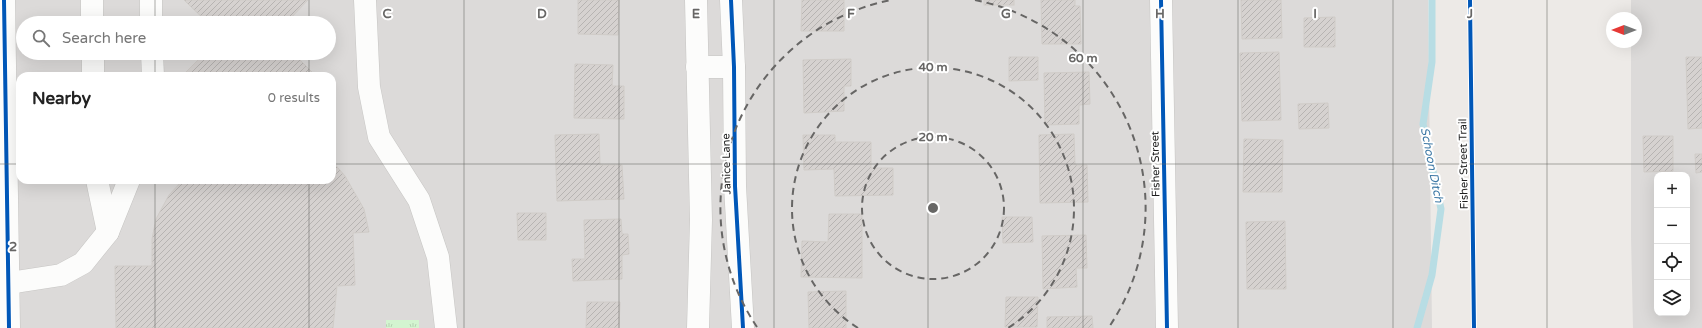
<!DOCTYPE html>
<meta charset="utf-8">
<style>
body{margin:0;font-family:"Varela Round",sans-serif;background:#f6f6f6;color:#222}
.controls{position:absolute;right:12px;bottom:12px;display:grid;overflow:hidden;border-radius:8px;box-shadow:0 4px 16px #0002}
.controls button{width:36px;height:36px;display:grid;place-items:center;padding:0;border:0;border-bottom:1px solid #e0e0e0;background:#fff;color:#222;font:20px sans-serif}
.compass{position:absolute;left:1606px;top:12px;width:36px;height:36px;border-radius:50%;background:#fff;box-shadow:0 4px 16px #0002;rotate:270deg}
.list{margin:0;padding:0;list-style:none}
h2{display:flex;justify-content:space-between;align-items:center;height:52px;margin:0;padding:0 16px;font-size:17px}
h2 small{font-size:13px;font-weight:400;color:#767676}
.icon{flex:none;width:22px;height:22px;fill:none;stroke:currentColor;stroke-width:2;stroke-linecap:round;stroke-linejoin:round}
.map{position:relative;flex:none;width:1702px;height:328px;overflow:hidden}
.search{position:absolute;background:#fff;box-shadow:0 4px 16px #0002;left:16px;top:16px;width:320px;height:44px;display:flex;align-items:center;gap:10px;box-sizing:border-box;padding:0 14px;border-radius:22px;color:#767676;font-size:15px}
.panel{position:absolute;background:#fff;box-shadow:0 4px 16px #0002;left:16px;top:72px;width:320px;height:112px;border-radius:12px}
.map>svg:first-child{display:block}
</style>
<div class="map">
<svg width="1702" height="328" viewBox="0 0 1702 328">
<defs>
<pattern id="park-tufts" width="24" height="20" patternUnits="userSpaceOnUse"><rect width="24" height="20" fill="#d3f5d0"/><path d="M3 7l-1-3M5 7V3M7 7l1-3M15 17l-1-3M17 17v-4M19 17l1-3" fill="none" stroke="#b5d2b2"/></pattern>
<pattern id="building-hatch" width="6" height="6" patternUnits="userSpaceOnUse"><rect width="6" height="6" fill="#d6d2d0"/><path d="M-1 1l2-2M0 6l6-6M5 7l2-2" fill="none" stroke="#b7b4b2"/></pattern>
</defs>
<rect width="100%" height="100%" fill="#edeae7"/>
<g fill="#dcdad9" fill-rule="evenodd">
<path d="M0 0H1428L1432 328H0ZM23 23H329V53H23ZM20 76H332V180H20Z"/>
<path d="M1631 0H1702V328H1633L1631 237V42H1636V18H1631ZM1657 175H1687V313H1657Z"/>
</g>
<rect fill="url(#park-tufts)" x="386" y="320" width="33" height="8"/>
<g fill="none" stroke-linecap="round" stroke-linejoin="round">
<polyline stroke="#b8dde4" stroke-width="7" points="1417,328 1432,275 1441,209 1423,124 1432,62 1432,0"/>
</g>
<g fill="url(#building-hatch)" stroke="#d0ccc8">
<polygon points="184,0 308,0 286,23 208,23"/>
<polygon points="578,0 619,0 618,35 578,34"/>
<polygon points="802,0 844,0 844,31 801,31"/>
<rect x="984" y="0" width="30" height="5"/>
<polygon points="1041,0 1075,0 1075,6 1080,6 1081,44 1042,44"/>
<polygon points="1241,0 1281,0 1282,38 1242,39"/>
<polygon points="1335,17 1335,47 1304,47 1304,18"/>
<polygon points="1279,52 1281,120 1242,121 1240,53"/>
<polygon points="205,53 293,53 316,76 182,76"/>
<polygon points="1009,57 1038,57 1038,80 1009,81"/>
<polygon points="1686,57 1702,57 1702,128 1688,129"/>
<polygon points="851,59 851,86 844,86 844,111 804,113 803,60"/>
<polygon points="575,64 613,65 612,86 624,86 624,119 574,118"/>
<polygon points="1089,72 1090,104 1079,105 1079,124 1045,125 1044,73"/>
<polygon points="1328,103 1329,128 1299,129 1298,104"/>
<polygon points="599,134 600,165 622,165 624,199 557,201 555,135"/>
<polygon points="1074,134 1075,165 1087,165 1088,202 1040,203 1039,135"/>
<polygon points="803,135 835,135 835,142 871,142 871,168 893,168 893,195 835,196 834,169 804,170"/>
<polygon points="1643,136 1673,136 1673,171 1644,172"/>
<polygon points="1244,139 1283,140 1282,192 1243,192"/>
<polygon points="1695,154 1702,154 1702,172 1696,173"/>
<polygon points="332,161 345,176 364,209 369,232 353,233 355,285 337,286 333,328 116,328 115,266 152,266 152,239 156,219 169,195 183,180 332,180"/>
<polygon points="517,213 546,213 546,240 518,240"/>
<polygon points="829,214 862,214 862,278 801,277 802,241 828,242"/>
<polygon points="1002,217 1032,217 1033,242 1003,243"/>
<polygon points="621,219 622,234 628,234 629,254 622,255 622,279 573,281 572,259 585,259 584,220"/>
<polygon points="1285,221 1286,289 1247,289 1246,222"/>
<polygon points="1086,235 1087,268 1076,268 1077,287 1043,289 1042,236"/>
<polygon points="846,291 846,328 809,328 808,292"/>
<polygon points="1006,297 1038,297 1037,327 1005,327"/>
<polygon points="587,302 620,302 619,328 586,328"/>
<polygon points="1092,316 1093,328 1047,328 1047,317"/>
</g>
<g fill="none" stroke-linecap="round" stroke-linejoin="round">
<defs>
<g id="minor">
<polyline points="4,0 9,328"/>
<polyline points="92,0 92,23"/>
<polyline points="151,0 151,23"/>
<polyline points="365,0 369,87 379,137 419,200 438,257 446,328"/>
<polyline points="696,0 701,220 698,328"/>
<polyline points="731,0 734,67 735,186 743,328"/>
<polyline points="1161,0 1167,328"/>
<polyline points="93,53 93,76"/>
<polyline points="152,53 153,76"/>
<polyline points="697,67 734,67"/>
<polyline points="97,180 108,232"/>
<polyline points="9,283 61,275 83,263 108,232 129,180"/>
</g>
</defs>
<use href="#minor" stroke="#c6c5c3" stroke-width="23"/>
<use href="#minor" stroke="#fcfcfb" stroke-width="22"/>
<defs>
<g id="cycleway">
<polyline points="4,0 9,328"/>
<polyline points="731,0 734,67 735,186 743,328"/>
<polyline points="1161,0 1167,328"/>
<polyline points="1470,0 1474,328"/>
</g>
</defs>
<use href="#cycleway" stroke="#fff" stroke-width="6"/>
<use href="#cycleway" stroke="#0057b8" stroke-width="4"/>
</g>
<path fill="none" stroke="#676665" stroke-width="1" stroke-opacity="0.55" d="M155 0V23M309 0V23M464 0V328M619 0V328M774 0V328M928 0V328M1083 0V328M1238 0V328M1393 0V328M1547 0V328M155 53V76M309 53V76M0 164H20M332 164H1702M155 180V328M309 180V328"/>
<g fill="none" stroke="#676665" stroke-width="2" stroke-dasharray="7 5">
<circle cx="933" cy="208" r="71"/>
<path d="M858 328A141 141 0 1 1 1008 328"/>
<path d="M757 327A212 212 0 0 1 891 0M975 0A212 212 0 0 1 1109 327"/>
</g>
<g text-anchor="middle" stroke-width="4" stroke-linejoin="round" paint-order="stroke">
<g font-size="11" fill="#1f1f1f" stroke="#fff">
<text transform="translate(726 164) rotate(-91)" y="4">Janice Lane</text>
<text transform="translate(1155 164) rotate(-91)" y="4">Fisher Street</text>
<text transform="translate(1463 164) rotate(-91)" y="4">Fisher Street Trail</text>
</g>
<g font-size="12" font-style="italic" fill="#3e79a6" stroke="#fff">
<text transform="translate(1432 165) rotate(79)" y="4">Schoon Ditch</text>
</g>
</g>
<g font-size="13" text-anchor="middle" font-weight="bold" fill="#676665" stroke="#fff" stroke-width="4" stroke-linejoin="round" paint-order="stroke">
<text x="387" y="18">C</text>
<text x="542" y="18">D</text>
<text x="696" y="18">E</text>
<text x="851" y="18">F</text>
<text x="1006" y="18">G</text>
<text x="1160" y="18">H</text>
<text x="1315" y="18">I</text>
<text x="1470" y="18">J</text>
<text x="13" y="251">2</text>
</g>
<circle cx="933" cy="208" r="6" fill="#676665" stroke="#fff" stroke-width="2"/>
<g font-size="12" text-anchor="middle" font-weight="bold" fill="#676665" stroke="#fff" stroke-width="4" stroke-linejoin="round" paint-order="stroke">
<text x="1083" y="62">60 m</text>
<text x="933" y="71">40 m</text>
<text x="933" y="141">20 m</text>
</g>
</svg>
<div class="controls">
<button>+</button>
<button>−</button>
<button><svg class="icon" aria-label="locate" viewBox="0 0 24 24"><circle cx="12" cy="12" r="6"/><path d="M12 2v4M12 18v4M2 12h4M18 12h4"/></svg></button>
<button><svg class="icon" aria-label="layers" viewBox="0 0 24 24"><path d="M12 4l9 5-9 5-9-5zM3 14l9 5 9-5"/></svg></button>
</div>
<svg class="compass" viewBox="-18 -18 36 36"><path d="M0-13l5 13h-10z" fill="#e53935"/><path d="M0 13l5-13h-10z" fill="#767676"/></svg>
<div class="search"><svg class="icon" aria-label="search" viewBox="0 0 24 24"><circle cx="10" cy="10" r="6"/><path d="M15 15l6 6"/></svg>Search here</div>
<section class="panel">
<h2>Nearby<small>0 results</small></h2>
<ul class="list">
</ul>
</section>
</div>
